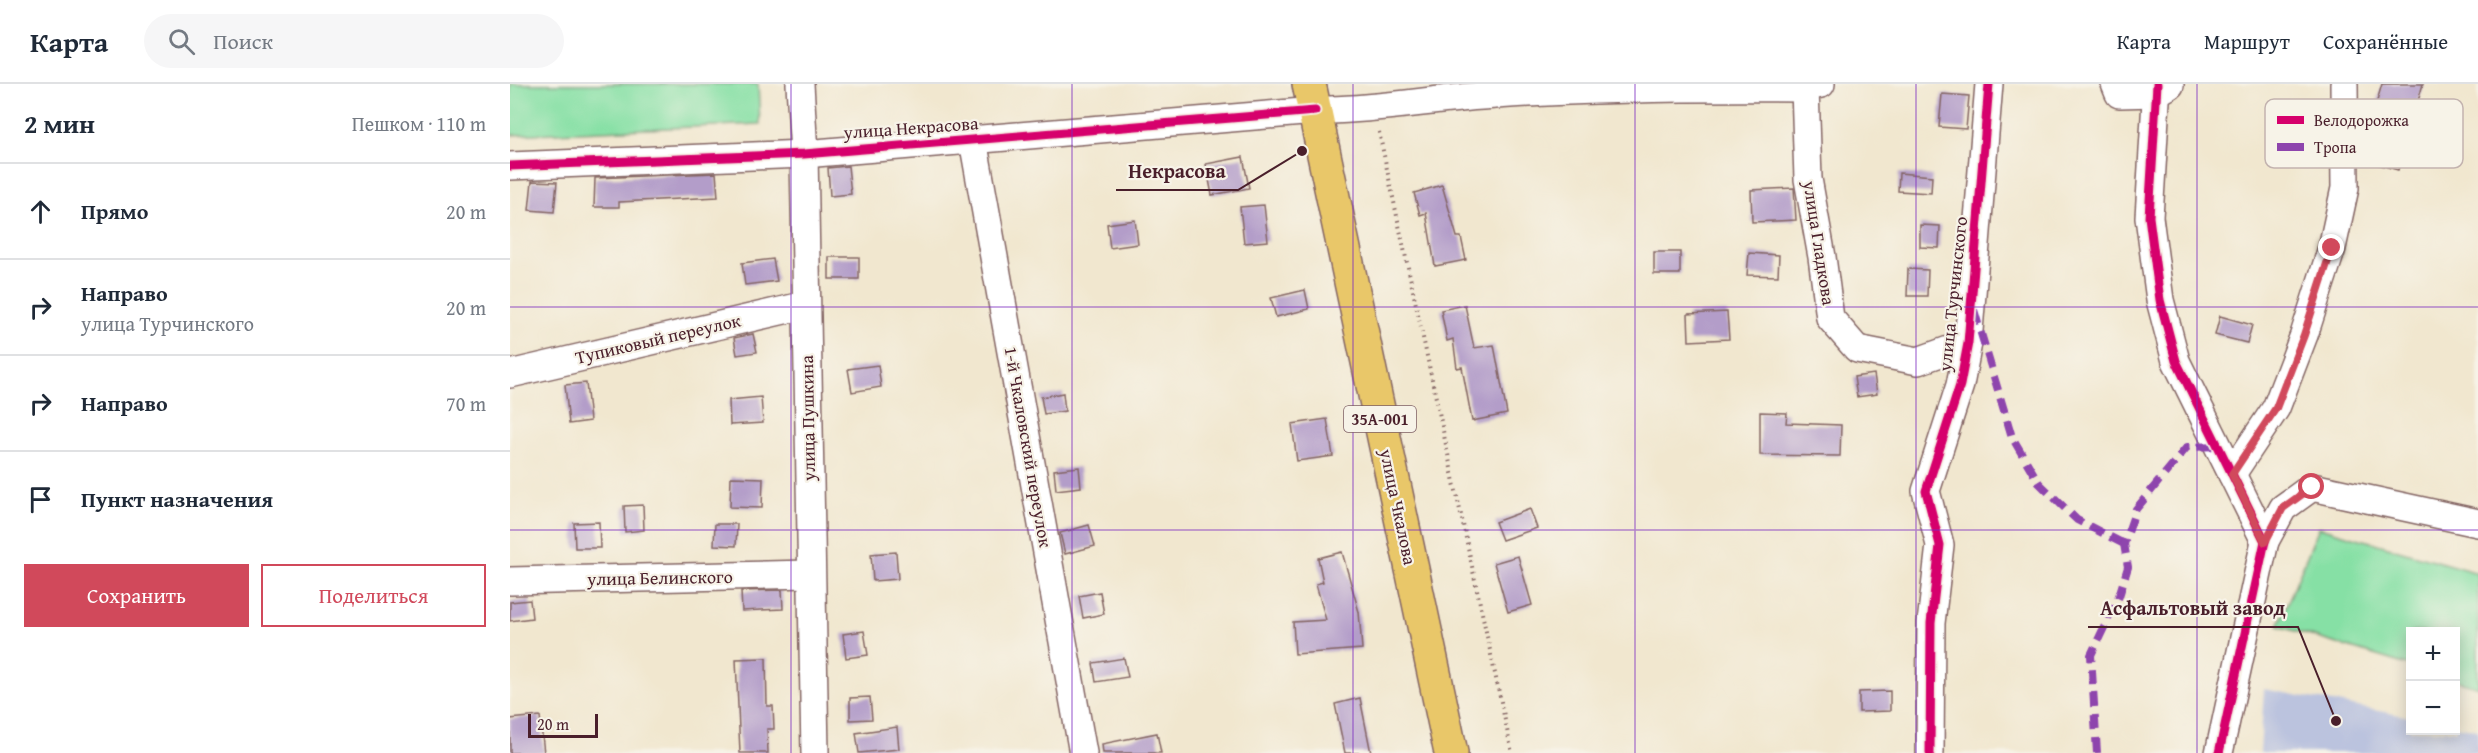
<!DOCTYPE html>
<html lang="ru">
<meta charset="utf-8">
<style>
body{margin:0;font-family:"Gentium Book Plus",serif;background:#f6f6f7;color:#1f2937}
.controls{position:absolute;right:18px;bottom:18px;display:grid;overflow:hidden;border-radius:0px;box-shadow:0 3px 15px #0003}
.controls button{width:54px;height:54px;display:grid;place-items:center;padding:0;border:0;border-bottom:2px solid #e0e1e3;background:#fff;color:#1f2937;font:30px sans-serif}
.scale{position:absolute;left:18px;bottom:15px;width:70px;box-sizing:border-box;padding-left:6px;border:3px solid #4a1f2b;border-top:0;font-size:16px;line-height:21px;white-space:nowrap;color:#4a1f2b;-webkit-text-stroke:4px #f7f3e8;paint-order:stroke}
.stop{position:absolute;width:18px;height:18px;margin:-14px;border:4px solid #d1495b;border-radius:50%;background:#fff}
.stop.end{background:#d1495b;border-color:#fff;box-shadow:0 2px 6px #0008}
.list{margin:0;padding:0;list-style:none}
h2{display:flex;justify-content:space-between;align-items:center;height:78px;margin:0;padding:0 24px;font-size:26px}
h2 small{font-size:20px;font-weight:400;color:#747a83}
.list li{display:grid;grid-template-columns:39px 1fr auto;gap:18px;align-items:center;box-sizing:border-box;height:96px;padding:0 24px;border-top:2px solid #e0e1e3}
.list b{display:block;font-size:22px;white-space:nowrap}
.list p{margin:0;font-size:20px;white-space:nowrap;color:#747a83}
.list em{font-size:20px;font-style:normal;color:#747a83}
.actions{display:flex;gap:12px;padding:18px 24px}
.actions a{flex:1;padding:14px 0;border:2px solid #d1495b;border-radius:0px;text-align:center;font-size:21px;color:#d1495b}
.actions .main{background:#d1495b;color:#fff}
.icon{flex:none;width:33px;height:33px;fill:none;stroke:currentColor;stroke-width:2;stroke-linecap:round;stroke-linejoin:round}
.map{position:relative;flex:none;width:1968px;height:669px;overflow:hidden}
header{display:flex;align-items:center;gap:36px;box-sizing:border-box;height:84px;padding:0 30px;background:#fff;border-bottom:2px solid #e0e1e3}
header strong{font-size:28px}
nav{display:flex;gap:33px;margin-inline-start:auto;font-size:21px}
.search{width:420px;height:54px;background:#f6f6f7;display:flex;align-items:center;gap:15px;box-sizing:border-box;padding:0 21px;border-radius:33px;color:#747a83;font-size:22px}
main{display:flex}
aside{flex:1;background:#fff}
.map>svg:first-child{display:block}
</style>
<header>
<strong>Карта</strong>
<div class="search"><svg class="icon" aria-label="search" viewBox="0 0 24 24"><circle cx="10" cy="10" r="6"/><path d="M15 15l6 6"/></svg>Поиск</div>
<nav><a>Карта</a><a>Маршрут</a><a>Сохранённые</a></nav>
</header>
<main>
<aside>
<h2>2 мин<small>Пешком · 110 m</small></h2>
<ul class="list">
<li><svg class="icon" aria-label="ahead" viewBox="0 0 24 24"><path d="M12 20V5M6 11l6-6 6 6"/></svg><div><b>Прямо</b></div><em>20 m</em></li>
<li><svg class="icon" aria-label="right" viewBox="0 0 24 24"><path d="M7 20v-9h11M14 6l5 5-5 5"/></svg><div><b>Направо</b><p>улица Турчинского</p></div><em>20 m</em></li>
<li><svg class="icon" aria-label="right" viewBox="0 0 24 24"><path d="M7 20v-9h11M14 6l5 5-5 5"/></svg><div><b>Направо</b></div><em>70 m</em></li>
<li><svg class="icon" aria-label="arrive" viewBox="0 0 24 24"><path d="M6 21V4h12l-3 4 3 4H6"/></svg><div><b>Пункт назначения</b></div></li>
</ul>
<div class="actions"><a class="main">Сохранить</a><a>Поделиться</a></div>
</aside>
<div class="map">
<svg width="1968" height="669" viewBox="0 0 1968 669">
<rect width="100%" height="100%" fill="#f7f3e8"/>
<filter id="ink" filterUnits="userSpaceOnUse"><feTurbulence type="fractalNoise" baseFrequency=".0167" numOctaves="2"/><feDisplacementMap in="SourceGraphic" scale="12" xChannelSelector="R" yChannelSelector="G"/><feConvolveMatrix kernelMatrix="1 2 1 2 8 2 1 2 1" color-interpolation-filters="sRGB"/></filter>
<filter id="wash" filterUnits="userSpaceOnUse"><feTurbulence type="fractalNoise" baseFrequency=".008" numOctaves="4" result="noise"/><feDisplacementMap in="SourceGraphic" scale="24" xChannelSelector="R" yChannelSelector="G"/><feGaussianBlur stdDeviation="1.35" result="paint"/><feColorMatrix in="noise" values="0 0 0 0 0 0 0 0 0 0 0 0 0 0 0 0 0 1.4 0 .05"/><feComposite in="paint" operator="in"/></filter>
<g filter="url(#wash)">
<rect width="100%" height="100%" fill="#f1e7cf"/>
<polygon fill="#bbc3de" points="1754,605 1900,633 1900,646 1946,646 1946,642 1968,646 1968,669 1750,669"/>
<g fill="#86e0a5" stroke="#688068" stroke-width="1.5">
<polygon points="0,0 248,0 250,40 0,51"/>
<polygon points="1809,443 1968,489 1968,603 1946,596 1946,548 1900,548 1900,582 1768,542"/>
</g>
<g id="blocks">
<g fill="#b39dc9">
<polygon points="1872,0 1913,0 1888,86 1850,75"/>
<polygon points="1432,10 1459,12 1456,45 1429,43"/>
<polygon points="733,73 739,104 702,111 696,80"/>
<polygon points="338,82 341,110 320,112 318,84"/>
<polygon points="206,89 208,113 109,118 109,123 84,123 85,94"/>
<polygon points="1389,89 1422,92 1421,109 1388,107"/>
<polygon points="22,97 47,98 44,128 19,126"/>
<polygon points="932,101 947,153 951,153 956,176 925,182 916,129 910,131 904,109"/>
<polygon points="1284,104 1286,136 1242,138 1241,106"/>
<polygon points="754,121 758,157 734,159 730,123"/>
<polygon points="625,136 628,160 600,164 597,140"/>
<polygon points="1410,141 1430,142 1429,164 1410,163"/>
<rect x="1144" y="168" width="26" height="22"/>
<polygon points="1239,169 1269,171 1268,192 1237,191"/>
<rect x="319" y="173" width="30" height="22"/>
<polygon points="263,175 267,197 235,201 232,179"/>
<polygon points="1398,185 1418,186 1417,212 1397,212"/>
<polygon points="795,206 799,225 766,233 761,214"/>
<polygon points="955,221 964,264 984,261 997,330 962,337 952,283 947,284 943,255 937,257 931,226"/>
<polygon points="1217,228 1219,255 1179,257 1178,230"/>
<polygon points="1710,232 1742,241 1737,259 1705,251"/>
<polygon points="243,250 247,268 227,271 224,254"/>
<polygon points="368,281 371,303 342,308 338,285"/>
<polygon points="1364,290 1367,310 1347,313 1344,293"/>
<polygon points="76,299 80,337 59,340 55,301"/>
<polygon points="553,309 555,327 534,330 531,313"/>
<polygon points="251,313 253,339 220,341 219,316"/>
<polygon points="1250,328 1277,329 1276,339 1331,341 1330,372 1250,371"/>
<polygon points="817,335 823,372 787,377 782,340"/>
<polygon points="569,383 571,403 546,406 544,386"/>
<polygon points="221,393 253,394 252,424 220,423"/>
<polygon points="133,421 134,446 115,448 114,422"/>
<polygon points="1020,425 1027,444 992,456 985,438"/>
<polygon points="89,438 90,464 65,464 64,439"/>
<polygon points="205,440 227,440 226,462 204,461"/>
<polygon points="579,441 585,462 555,470 550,449"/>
<polygon points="386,468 388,495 363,497 361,470"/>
<polygon points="832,468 849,528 852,565 785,570 783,538 816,536 806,500 813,498 808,474"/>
<polygon points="1008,472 1022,521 998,528 984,479"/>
<polygon points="272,506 273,525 232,527 231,507"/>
<polygon points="590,508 594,530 573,534 569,512"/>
<polygon points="20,516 22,534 0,537 0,518"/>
<polygon points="354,547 358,571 336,574 333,550"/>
<polygon points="256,574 257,622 263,622 264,645 257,645 258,669 230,669 226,575"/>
<polygon points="614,574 618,593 586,598 583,579"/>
<polygon points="1380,607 1380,627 1349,628 1349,608"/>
<polygon points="360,613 362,635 340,636 340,614"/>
<polygon points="850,614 861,669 835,669 825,620"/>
<polygon points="30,632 34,669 0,669 0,635"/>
<polygon points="387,643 389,665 349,669 346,649"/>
<polygon points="647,649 651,669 593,669 592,660"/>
</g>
</g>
</g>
<g filter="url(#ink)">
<use href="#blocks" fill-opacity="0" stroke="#846564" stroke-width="1.5"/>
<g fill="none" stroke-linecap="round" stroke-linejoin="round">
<defs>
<g id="street">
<polyline points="290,0 294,70 305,669"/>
<polyline points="1297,0 1295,4 1298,95 1312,173 1320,234 1347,265 1408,277 1458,259"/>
<polyline points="1605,0 1609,10 1646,9 1660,1"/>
<polyline points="1647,0 1639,133 1650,216 1666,277 1755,457 1709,669"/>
<path d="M819 26C875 25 930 14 986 11 1089 4 1192 3 1295 4L1311 0"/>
<polyline points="463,56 573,669"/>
<polyline points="0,82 294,70 805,27"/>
<polyline points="0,290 296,221"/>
<polyline points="1722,390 1766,324 1794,251 1822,164 1835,104 1834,0"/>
<polyline points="1755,457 1773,424 1802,403 1968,439"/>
<polyline points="0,497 300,490"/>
<polyline points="1420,669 1421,539 1430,461 1416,407 1450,301 1458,259 1479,0"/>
</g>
<polyline id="primary" points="799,0 941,669"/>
</defs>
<use href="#street" stroke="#846564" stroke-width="30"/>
<use href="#primary" stroke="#846564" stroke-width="36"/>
<polyline stroke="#846564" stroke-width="4" stroke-dasharray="1.5 4.5" stroke-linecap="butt" points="869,48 1002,669"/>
<use href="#street" stroke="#fff" stroke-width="27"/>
<use href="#primary" stroke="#e9c769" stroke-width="33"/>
<g stroke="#8e44ad" stroke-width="8" stroke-dasharray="15 8" stroke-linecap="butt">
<polyline points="1464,226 1502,353 1529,399 1567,436 1614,460"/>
<polyline points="1587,669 1581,571 1609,512 1618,483 1614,460 1626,425 1677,363 1707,362"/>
</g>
<defs>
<g id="cycleway">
<polyline points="1647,0 1639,133 1650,216 1666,277 1755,457 1709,669"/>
<polyline points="0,82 294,70 805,27"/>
<polyline points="1420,669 1421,539 1430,461 1416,407 1450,301 1458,259 1479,0"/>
</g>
</defs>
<use href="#cycleway" stroke="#f7f3e8" stroke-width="13"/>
<use href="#cycleway" stroke="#d6006c" stroke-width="9"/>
</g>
</g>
<g fill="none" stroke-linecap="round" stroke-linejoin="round" filter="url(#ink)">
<polyline stroke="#d1495b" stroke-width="8" points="1802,403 1773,424 1755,458 1722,390 1766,324 1794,251 1822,164"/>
</g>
<path fill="none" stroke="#7b2cbf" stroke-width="1.5" stroke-opacity="0.55" d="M281 0V669M562 0V669M843 0V669M1125 0V669M1406 0V669M1687 0V669M0 223H1968M0 446H1968"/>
<g text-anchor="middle" stroke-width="4.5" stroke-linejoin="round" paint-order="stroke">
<rect fill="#f7f3e8" stroke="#7e5f64" stroke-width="1.5" x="834" y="322" width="72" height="26" rx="4.5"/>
<g font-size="16" font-weight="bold" fill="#4a1f2b">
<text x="870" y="341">35А-001</text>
</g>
<g font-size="18" fill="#4a1f2b" stroke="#f7f3e8">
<text transform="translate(401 44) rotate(-4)" y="6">улица Некрасова</text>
<text transform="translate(1309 159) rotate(81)" y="6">улица Гладкова</text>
<text transform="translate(1443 210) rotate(-84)" y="6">улица Турчинского</text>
<text transform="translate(148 255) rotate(-13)" y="6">Тупиковый переулок</text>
<text transform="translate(298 334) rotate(-91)" y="6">улица Пушкина</text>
<text transform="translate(518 363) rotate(80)" y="6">1-й Чкаловский переулок</text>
<text transform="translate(888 423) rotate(78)" y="6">улица Чкалова</text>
<text transform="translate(150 494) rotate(-1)" y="6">улица Белинского</text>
</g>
</g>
<rect x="1755" y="15" width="198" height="69" rx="9" fill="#f7f3e8" stroke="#c3b3af" stroke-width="1.5"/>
<rect x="1767" y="32" width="27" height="8" fill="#d6006c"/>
<rect x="1767" y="59" width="27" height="8" fill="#8e44ad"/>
<g font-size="16" fill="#4a1f2b">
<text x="1804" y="42">Велодорожка</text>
<text x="1804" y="69">Тропа</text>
</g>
<path fill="none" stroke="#4a1f2b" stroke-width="2" d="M792 67L728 106H606M1826 637L1788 543H1578"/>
<g fill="#4a1f2b" stroke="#f7f3e8" stroke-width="2">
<circle cx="792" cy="67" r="6"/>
<circle cx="1826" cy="637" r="6"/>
</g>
<g font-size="20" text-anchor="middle" font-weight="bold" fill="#4a1f2b" stroke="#f7f3e8" stroke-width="4.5" stroke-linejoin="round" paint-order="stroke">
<text x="667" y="94">Некрасова</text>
<text x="1683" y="531">Асфальтовый завод</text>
</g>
</svg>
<div class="controls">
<button>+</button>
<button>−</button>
</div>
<div class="scale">20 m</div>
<div class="stop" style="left:1802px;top:403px"></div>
<div class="stop end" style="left:1822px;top:164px"></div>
</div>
</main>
